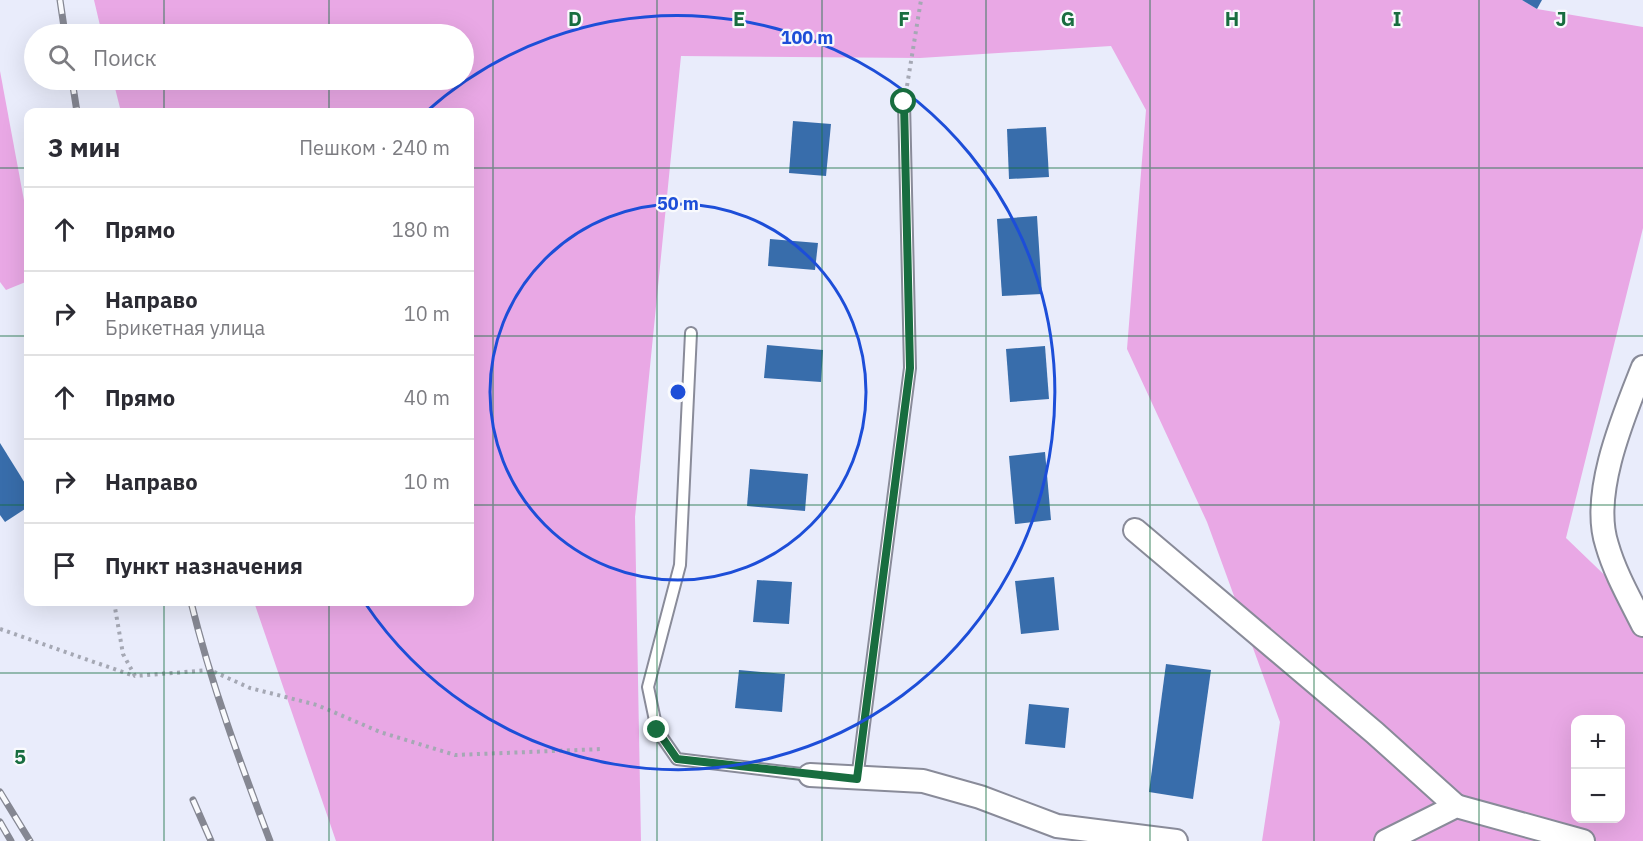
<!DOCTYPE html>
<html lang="ru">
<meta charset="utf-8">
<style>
body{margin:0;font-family:"IBM Plex Sans",sans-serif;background:#f2f2f3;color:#2b2b33}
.controls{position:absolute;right:18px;bottom:18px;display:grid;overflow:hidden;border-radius:12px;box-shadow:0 6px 24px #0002}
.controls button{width:54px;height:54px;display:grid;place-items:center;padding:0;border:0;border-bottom:2px solid #e1e1e2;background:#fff;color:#2b2b33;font:30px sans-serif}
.stop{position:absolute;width:18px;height:18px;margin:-14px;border:4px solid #186d3f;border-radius:50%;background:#fff}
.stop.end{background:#186d3f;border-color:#fff;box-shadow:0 2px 6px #0008}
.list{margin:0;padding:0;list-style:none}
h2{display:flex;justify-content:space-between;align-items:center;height:78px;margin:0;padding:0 24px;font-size:26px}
h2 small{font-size:20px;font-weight:400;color:#7c7c81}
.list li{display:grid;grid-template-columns:39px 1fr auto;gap:18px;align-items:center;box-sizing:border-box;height:84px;padding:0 24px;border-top:2px solid #e1e1e2}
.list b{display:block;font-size:22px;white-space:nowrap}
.list p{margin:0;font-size:20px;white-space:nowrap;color:#7c7c81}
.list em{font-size:20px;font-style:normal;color:#7c7c81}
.icon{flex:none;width:33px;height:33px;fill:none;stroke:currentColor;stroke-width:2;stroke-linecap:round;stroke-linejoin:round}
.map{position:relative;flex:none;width:1643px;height:841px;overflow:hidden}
.search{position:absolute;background:#fff;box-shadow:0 6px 24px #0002;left:24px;top:24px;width:450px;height:66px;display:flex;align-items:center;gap:15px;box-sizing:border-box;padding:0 21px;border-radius:33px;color:#7c7c81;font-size:22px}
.panel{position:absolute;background:#fff;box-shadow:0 6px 24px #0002;left:24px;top:108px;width:450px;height:498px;border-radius:12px}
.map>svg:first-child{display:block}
</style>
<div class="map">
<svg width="1643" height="841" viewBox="0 0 1643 841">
<rect width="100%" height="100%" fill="#e9ecfb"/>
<g fill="#e9a8e5" fill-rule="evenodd">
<path d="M94 0H1522L1537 9 1643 27V228L1566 538 1643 612V841H1262L1280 722 1207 522 1127 349 1146 110 1111 46 920 58 681 56 635 517 641 841H336L254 602H470V112H121L113 80H464V34H102ZM1576 720H1620V818H1576Z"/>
<polygon points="0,71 28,222 28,281 6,290 0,282"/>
</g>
<g fill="#386dab">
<polygon points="1522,0 1542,0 1537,9"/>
<polygon points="793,121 831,124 826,176 789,173"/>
<polygon points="1046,127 1049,177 1009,179 1007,129"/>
<polygon points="1037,216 1042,294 1002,296 997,219"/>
<polygon points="770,239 818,243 815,270 768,266"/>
<polygon points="767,345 823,350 821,382 764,378"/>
<polygon points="1045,346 1049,399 1010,402 1006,349"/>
<polygon points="0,443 28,488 28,507 5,522 0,515"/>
<polygon points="1045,452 1051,520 1015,524 1009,456"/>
<polygon points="750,469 808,474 805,511 747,506"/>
<polygon points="1054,577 1059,630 1021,634 1015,581"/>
<polygon points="757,580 792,582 789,624 753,622"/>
<polygon points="1166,664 1211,670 1193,799 1149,792"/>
<polygon points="739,670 785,674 782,712 735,708"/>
<polygon points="1029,704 1069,708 1065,748 1025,744"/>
</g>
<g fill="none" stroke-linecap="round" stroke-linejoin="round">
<defs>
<g id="service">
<polyline points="691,333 680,565 648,687 657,730 677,759 810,775"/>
<polyline points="857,779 910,368 904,102"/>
</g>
<g id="minor">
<path d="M1643 367C1624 415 1590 494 1607 545 1615 573 1630 599 1643 625"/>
<polyline points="1135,530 1375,733 1456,806"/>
<polyline points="810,775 923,781 980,797 1057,826 1176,841"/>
<polyline points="1386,841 1456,806 1583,841"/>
</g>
</defs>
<use href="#service" stroke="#898b99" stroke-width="14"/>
<use href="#minor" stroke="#898b99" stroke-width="26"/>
<g stroke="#a5a8b4" stroke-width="4" stroke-dasharray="3 4.5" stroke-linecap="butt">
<polyline points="907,86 921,0"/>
<polyline points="114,602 123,654 135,676 210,670 250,688 317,705 380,732 455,755 602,749"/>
<polyline points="0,629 134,676"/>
</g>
<use href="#service" stroke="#fff" stroke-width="10"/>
<use href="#minor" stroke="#fff" stroke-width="22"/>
<defs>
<g id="rail">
<polyline points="60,0 65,34"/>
<polyline points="72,80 77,112"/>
<path d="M191 602C211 684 240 762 270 841"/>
<polyline points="0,792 30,841"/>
<polyline points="193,800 211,841"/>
<polyline points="0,822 11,841"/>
</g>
</defs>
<use href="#rail" stroke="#858792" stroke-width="7"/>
<use href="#rail" stroke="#f9fafd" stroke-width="4.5" stroke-dasharray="14" stroke-linecap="butt"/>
</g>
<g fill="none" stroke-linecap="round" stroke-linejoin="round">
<polyline stroke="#186d3f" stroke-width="8" points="657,730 677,759 857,779 910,368 904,102"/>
</g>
<path fill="none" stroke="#186d3f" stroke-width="1.5" stroke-opacity="0.55" d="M164 0V34M329 0V34M493 0V841M657 0V841M822 0V841M986 0V841M1150 0V841M1314 0V841M1479 0V841M164 80V112M329 80V112M0 168H28M470 168H1643M0 336H28M470 336H1643M0 505H28M470 505H1643M164 602V841M329 602V841M0 673H1643"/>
<g fill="none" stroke="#1d4ed8" stroke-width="3">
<circle cx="678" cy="392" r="188"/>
<path d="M426 112A377 377 0 1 1 365 603"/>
</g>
<g font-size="20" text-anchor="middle" font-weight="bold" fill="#186d3f" stroke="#f9fafd" stroke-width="4.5" stroke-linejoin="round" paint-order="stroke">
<text x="575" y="26">D</text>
<text x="739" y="26">E</text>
<text x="904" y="26">F</text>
<text x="1068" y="26">G</text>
<text x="1232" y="26">H</text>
<text x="1397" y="26">I</text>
<text x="1561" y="26">J</text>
<text x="20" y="764">5</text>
</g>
<circle cx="678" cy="392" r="9" fill="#1d4ed8" stroke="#f9fafd" stroke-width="3"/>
<g font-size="18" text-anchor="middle" font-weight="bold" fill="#1d4ed8" stroke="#f9fafd" stroke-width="4.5" stroke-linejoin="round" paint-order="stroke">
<text x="807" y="44">100 m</text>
<text x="678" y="210">50 m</text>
</g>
</svg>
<div class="controls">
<button>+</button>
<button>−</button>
</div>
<div class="stop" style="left:904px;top:102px"></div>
<div class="stop end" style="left:657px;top:730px"></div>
<div class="search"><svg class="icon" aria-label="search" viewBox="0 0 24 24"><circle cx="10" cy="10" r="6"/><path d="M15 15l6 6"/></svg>Поиск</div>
<section class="panel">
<h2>3 мин<small>Пешком · 240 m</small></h2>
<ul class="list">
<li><svg class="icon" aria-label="ahead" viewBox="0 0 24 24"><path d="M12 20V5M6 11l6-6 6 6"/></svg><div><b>Прямо</b></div><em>180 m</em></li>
<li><svg class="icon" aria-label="right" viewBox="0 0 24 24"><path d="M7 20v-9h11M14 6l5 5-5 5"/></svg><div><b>Направо</b><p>Брикетная улица</p></div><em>10 m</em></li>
<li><svg class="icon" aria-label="ahead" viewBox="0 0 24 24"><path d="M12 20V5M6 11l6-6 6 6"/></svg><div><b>Прямо</b></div><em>40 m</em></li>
<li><svg class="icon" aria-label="right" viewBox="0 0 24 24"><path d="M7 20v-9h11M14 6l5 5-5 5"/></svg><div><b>Направо</b></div><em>10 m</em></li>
<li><svg class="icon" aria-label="arrive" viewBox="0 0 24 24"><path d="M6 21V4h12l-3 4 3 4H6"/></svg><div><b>Пункт назначения</b></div></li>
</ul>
</section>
</div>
